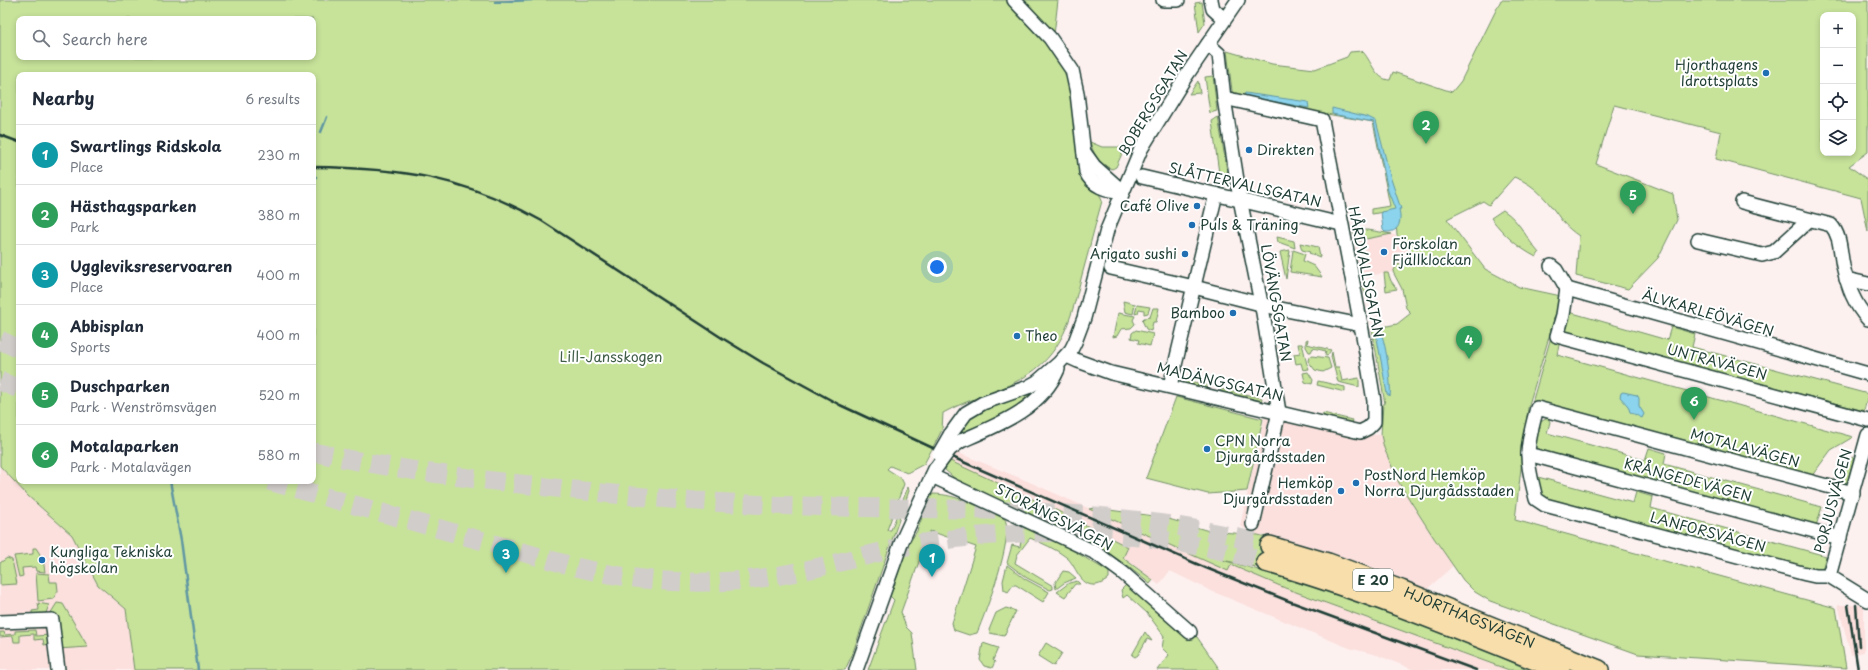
<!DOCTYPE html>
<meta charset="utf-8">
<style>
body{margin:0;font-family:"Playpen Sans",sans-serif;background:#f2f2f3;color:#1f2937}
.controls{position:absolute;right:12px;top:12px;display:grid;overflow:hidden;border-radius:8px;box-shadow:0 2px 6px #0003}
.controls button{width:36px;height:36px;display:grid;place-items:center;padding:0;border:0;border-bottom:1px solid #e0e1e3;background:#fff;color:#1f2937;font:20px sans-serif}
.you{position:absolute;left:937px;top:267px;width:14px;height:14px;margin:-10px;border:3px solid #fff;border-radius:50%;background:#1a73e8;box-shadow:0 0 0 6px #1a73e833}
.badge{display:grid;place-items:center;width:26px;height:26px;border-radius:50%;background:#1f6fb2;color:#fff;font-size:13px;font-weight:700}
.pin{position:absolute;translate:-50% -33px;filter:drop-shadow(0 1px 2px #0008)}
.pin::after{content:'';position:absolute;top:21px;width:14px;height:12px;background:inherit;clip-path:polygon(0 0,100% 0,50% 100%)}
.list{margin:0;padding:0;list-style:none}
h2{display:flex;justify-content:space-between;align-items:center;height:52px;margin:0;padding:0 16px;font-size:17px}
h2 small{font-size:13px;font-weight:400;color:#747a83}
.list li{display:grid;grid-template-columns:26px 1fr auto;gap:12px;align-items:center;box-sizing:border-box;height:60px;padding:0 16px;border-top:1px solid #e0e1e3}
.list b{display:block;font-size:15px;white-space:nowrap}
.list p{margin:0;font-size:13px;white-space:nowrap;color:#747a83}
.list em{font-size:13px;font-style:normal;color:#747a83}
.icon{flex:none;width:22px;height:22px;fill:none;stroke:currentColor;stroke-width:2;stroke-linecap:round;stroke-linejoin:round}
.map{position:relative;flex:none;width:1868px;height:670px;overflow:hidden}
.search{position:absolute;background:#fff;box-shadow:0 2px 6px #0003;left:16px;top:16px;width:300px;height:44px;display:flex;align-items:center;gap:10px;box-sizing:border-box;padding:0 14px;border-radius:8px;color:#747a83;font-size:15px}
.panel{position:absolute;background:#fff;box-shadow:0 2px 6px #0003;left:16px;top:72px;width:300px;height:412px;border-radius:8px}
.map>svg:first-child{display:block}
</style>
<div class="map">
<svg width="1868" height="670" viewBox="0 0 1868 670">
<rect width="100%" height="100%" fill="#fdf1f0"/>
<filter id="ink" filterUnits="userSpaceOnUse"><feTurbulence type="fractalNoise" baseFrequency=".025" numOctaves="2"/><feDisplacementMap in="SourceGraphic" scale="8" xChannelSelector="R" yChannelSelector="G"/><feConvolveMatrix kernelMatrix="1 2 1 2 8 2 1 2 1" color-interpolation-filters="sRGB"/></filter>
<g filter="url(#ink)">
<g fill="#fbe0dd">
<polygon points="1392,234 1402,239 1409,245 1413,262 1396,266 1393,272 1362,277 1355,241"/>
<polygon points="1265,416 1283,416 1363,435 1381,435 1384,448 1399,483 1434,538 1453,566 1426,590 1320,551 1271,536 1258,535 1240,526"/>
<polygon points="954,451 1025,480 1228,570 1231,565 1285,588 1509,670 1414,670 1377,655 1349,648 1211,591 1170,571 1159,585 1123,557 1128,547 1054,509 948,460"/>
<polygon points="0,466 28,496 72,535 98,585 126,609 134,670 0,670"/>
<polygon points="1838,605 1864,605 1864,652 1851,655"/>
</g>
<g fill="#c7e39a" stroke="#739067" fill-rule="evenodd">
<path d="M0 0H1008L1045 40 1068 76 1092 188 1099 193 1102 201C1095 225 1089 250 1082 275 1071 317 1064 355 1021 379 996 393 968 399 943 413L942 430 924 464 907 473 890 466 887 469 901 478 904 484 887 530H891L908 487 909 491 852 655 845 670H134L126 609 98 585 72 535 28 496 0 466ZM19 19H313V57H19ZM19 75H313V481H19Z"/>
<polygon points="1022,0 1058,0 1054,35"/>
<path d="M1501 0H1868V152L1849 166 1868 180V232L1861 198 1716 159 1721 132 1614 105 1596 164 1673 194 1677 220 1658 258 1628 289 1576 276 1579 236C1573 232 1567 227 1562 221 1549 203 1537 185 1514 177L1489 205 1483 201 1447 219 1485 269 1519 287 1561 296 1528 408 1515 520 1836 608 1846 668 1638 654 1490 601 1475 592 1463 580 1434 538 1399 483 1384 448 1381 435 1383 404H1385L1372 329 1397 324 1411 313 1406 308 1402 289 1393 272 1397 265 1413 261 1409 245 1397 236 1396 220 1391 211 1371 214V209L1390 206 1373 122 1233 98 1227 51 1272 64 1315 69 1347 57 1350 52 1362 51C1371 59 1375 80 1390 80L1393 72 1452 92 1461 81ZM1823 15H1853V153H1823Z"/>
<polygon points="1202,2 1205,23 1199,32 1195,3"/>
<polygon points="1213,76 1217,111 1210,113 1205,77"/>
<polygon points="1198,81 1200,93 1189,94"/>
<polygon points="1218,117 1229,183 1220,181 1212,121"/>
<path d="M1090 142 1102 147H1125L1116 167 1112 169C1099 164 1094 155 1090 142Z"/>
<path d="M1503 210C1521 222 1525 237 1539 253L1536 257C1517 247 1504 235 1491 218Z"/>
<polygon points="1368,230 1392,234 1355,241 1353,231"/>
<polygon points="1277,237 1294,241 1295,248 1278,242"/>
<polygon points="1300,243 1318,247 1320,257 1309,253 1310,252 1302,250"/>
<polygon points="1290,250 1286,279 1280,252"/>
<polygon points="1293,250 1305,254 1303,261 1314,266 1322,277 1290,272"/>
<polygon points="1388,273 1391,281 1397,289 1386,291 1384,273"/>
<polygon points="1374,283 1376,293 1365,295 1363,285"/>
<polygon points="1123,301 1135,304 1133,314 1125,312"/>
<polygon points="1137,305 1150,307 1148,313 1144,314 1144,310 1139,309 1138,313 1135,314"/>
<polygon points="1153,308 1159,308 1156,322 1153,322 1151,331 1146,329 1142,320 1144,318 1150,317"/>
<polygon points="1569,312 1667,340 1671,327 1695,334 1692,347 1868,394 1864,411 1564,331"/>
<polygon points="1118,313 1135,316 1133,320 1135,324 1131,328 1121,329 1117,336 1113,337"/>
<polygon points="1136,330 1153,334 1150,346 1138,343 1139,340 1131,338 1132,333"/>
<polygon points="1551,337 1560,340 1557,355 1853,437 1831,450 1811,477 1532,403"/>
<polygon points="1308,339 1307,344 1331,350 1327,356 1325,355 1326,351 1313,348 1311,352 1309,352 1306,347 1306,340"/>
<path d="M1298 344H1302C1305 353 1305 361 1309 369L1303 370 1301 363 1296 364 1294 354 1300 353Z"/>
<polygon points="1332,352 1335,367 1339,367 1342,381 1359,378 1359,387 1338,382 1331,357"/>
<polygon points="1312,356 1328,358 1331,368 1323,372 1315,370 1308,361 1309,357"/>
<polygon points="1308,372 1313,380 1312,384 1305,382 1303,373"/>
<polygon points="1185,380 1207,385 1206,389 1185,384"/>
<polygon points="1318,381 1345,387 1345,392 1317,385"/>
<polygon points="1042,385 1023,407 958,439 953,424 963,416"/>
<polygon points="1221,389 1262,398 1261,402 1220,393"/>
<polygon points="1176,397 1263,419 1247,491 1208,494 1146,478"/>
<polygon points="1323,413 1352,420 1351,424 1322,417"/>
<polygon points="1548,418 1550,422 1547,433 1645,460 1649,448 1666,453 1664,464 1822,507 1816,526 1536,450 1534,446 1540,422"/>
<polygon points="1853,457 1854,459 1847,482 1843,483 1839,478 1837,472 1845,462"/>
<path d="M948 460 1054 509 1128 547 1123 558 1153 580 1150 584C1120 559 1095 543 1061 526L1057 530 959 482 945 470Z"/>
<polygon points="1538,477 1633,503 1636,492 1653,497 1651,508 1826,556 1822,570 1818,573 1547,499 1541,493"/>
<path d="M933 494C958 494 983 509 1005 519 1014 539 986 611 977 633L969 635 954 630 952 623 976 547 930 531 901 612 906 627 912 633 917 670H868L894 600 890 596 908 545 917 531 929 499Z"/>
<polygon points="1094,508 1162,517 1209,531 1258,535 1270,538 1261,568 1222,560 1310,584 1466,641 1529,670 1509,670 1285,588 1231,565 1228,571 1089,509"/>
<path d="M1021 527 1027 528 1067 547 1109 572V578C1105 582 1101 584 1096 585 1079 587 1076 564 1066 557 1056 549 1042 543 1030 538L1017 555 1015 563 1053 586V589L1050 590 1027 578 1007 563 1012 545 1020 547 1021 540 1016 536 1019 535 1020 531 1018 529Z"/>
<polygon points="33,548 36,548 43,559 45,572 36,571 35,567 22,568 23,576 19,577 14,556 33,554"/>
<polygon points="7,558 12,560 17,584 0,585 0,563"/>
<polygon points="1007,565 1025,579 1049,592 1043,602 1016,585 1013,585 1008,592 1004,590 1003,581"/>
<polygon points="1063,571 1069,572 1076,578 1064,583 1056,589 1055,583"/>
<polygon points="36,573 49,574 50,582 57,582 58,591 53,599 38,601"/>
<polygon points="1077,581 1080,584 1075,584 1065,597 1057,592 1069,583"/>
<polygon points="1126,585 1128,585 1188,640 1194,635 1197,637 1220,670 1157,670 1169,655 1162,648 1164,636 1147,613 1127,595 1123,598 1121,590"/>
<polygon points="38,603 49,605 46,613 32,615 32,611 39,610"/>
<polygon points="57,603 63,604 88,647 58,649 55,614 50,614"/>
<polygon points="1006,608 1016,611 1004,636 990,633 989,630 996,613"/>
<polygon points="35,630 36,636 50,635 50,644 44,645 43,639 34,640 34,634 20,635 20,642 14,642 13,636 0,637 0,632 4,632 5,635 15,634 15,631"/>
<polygon points="1145,632 1152,641 1147,639 1138,655 1135,657 1132,655"/>
<polygon points="983,643 998,648 993,660 995,662 992,668 984,666 980,660"/>
<polygon points="1046,643 1062,653 1054,666 1038,656"/>
</g>
<g fill="#8cd3ed" stroke="#6097a3">
<polygon points="1245,93 1308,102 1309,108 1244,96"/>
<path d="M1332 108 1368 117 1376 121 1391 179 1401 209H1399C1402 222 1399 233 1385 232L1383 230 1381 212 1395 209 1388 191 1374 122 1332 114Z"/>
<path d="M1379 330C1385 334 1392 387 1390 396L1387 394 1376 333Z"/>
<polygon points="1623,392 1637,395 1639,398 1639,406 1644,414 1642,418 1630,412 1628,406 1620,397 1621,393"/>
</g>
<g fill="none" stroke-linecap="round" stroke-linejoin="round">
<g stroke="#6097a3" stroke-width="2.5">
<polyline points="495,2 532,0"/>
<polyline points="321,132 327,117"/>
<polyline points="313,177 316,177"/>
<polyline points="170,481 181,540 198,670"/>
</g>
<g stroke="#d1cdca" stroke-width="19" stroke-dasharray="19 10" stroke-linecap="butt">
<polyline points="0,340 19,349"/>
<polyline points="0,381 19,389"/>
<path d="M313 452C387 468 463 478 538 486 626 496 714 504 803 506 959 511 1118 504 1270 546"/>
<path d="M269 481 572 566C637 582 701 587 768 577 825 569 880 549 937 541 1051 525 1155 531 1266 562"/>
</g>
<defs>
<g id="minor">
<path d="M1014 0 1050 38 1072 70 1077 93 1086 172C1092 186 1107 191 1122 191"/>
<polyline points="1163,0 1178,0"/>
<polyline points="1211,0 1213,9 1224,19"/>
<polyline points="1208,44 1219,54 1224,98 1240,199 1263,313 1279,412 1253,524"/>
<polyline points="1084,152 1094,166 1122,191"/>
<polyline points="1142,177 1341,224"/>
<path d="M1742 202 1831 225C1841 236 1840 252 1843 266 1848 287 1854 304 1868 319"/>
<polyline points="1698,240 1762,255 1774,252 1809,220"/>
<polyline points="1551,266 1556,270 1567,289"/>
<polyline points="1111,268 1194,287 1276,308 1361,325"/>
<polyline points="1846,279 1868,284"/>
<polyline points="1567,289 1563,315 1557,336 1868,420"/>
<polyline points="1567,289 1868,374"/>
<polyline points="1067,356 1078,361 1111,373 1360,432 1368,428 1374,422 1374,401 1364,341 1322,120 1224,98"/>
<polyline points="1170,386 1216,194"/>
<polyline points="950,435 966,413 983,403 1028,387 1037,382 1059,363 1071,350 1075,342 1084,318 1107,230 1141,149 1184,79 1238,0"/>
<path d="M961 441C998 425 1041 409 1058 369"/>
<polyline points="1528,454 1840,538"/>
<polyline points="932,476 1096,553 1123,573 1190,632"/>
<path d="M1853 493 1537 408C1533 423 1528 440 1528 455 1528 470 1533 485 1536 499L1545 505 1806 574 1815 576H1829L1868 600"/>
<polyline points="1829,576 1868,435"/>
<polyline points="0,622 52,620 58,670"/>
<polyline points="856,670 902,541 935,469"/>
</g>
<g id="highway">
<path id="s1" d="M1270 546 1328 563 1401 590 1599 670"/>
<path d="M1266 562C1367 591 1463 631 1560 670"/>
</g>
</defs>
<use href="#minor" stroke="#1f3d34" stroke-width="16"/>
<use href="#highway" stroke="#1f3d34" stroke-width="22"/>
<use href="#minor" stroke="#fff" stroke-width="13"/>
<use href="#highway" stroke="#f8deab" stroke-width="19"/>
<g stroke="#1f3d34" stroke-width="2.5">
<polyline points="0,135 19,142"/>
<path d="M313 167C402 168 464 177 542 221L722 338 763 363 840 405 961 461 1206 568 1286 600 1476 670"/>
<polyline points="1848,605 1858,670"/>
<polyline points="1856,605 1859,646"/>
</g>
<defs>
<g id="minor-bridge">
<polyline points="939,454 950,435"/>
<polyline points="936,468 950,449 961,441"/>
</g>
</defs>
<use href="#minor-bridge" stroke="#1f3d34" stroke-width="16" stroke-linecap="butt"/>
<use href="#minor-bridge" stroke="#fff" stroke-width="13"/>
</g>
</g>
<g fill="#1f6fb2" stroke="#fff" stroke-width="1.5">
<circle cx="1766" cy="73" r="4"/>
<circle cx="1249" cy="150" r="4"/>
<circle cx="1197" cy="206" r="4"/>
<circle cx="1192" cy="225" r="4"/>
<circle cx="1384" cy="252" r="4"/>
<circle cx="1185" cy="254" r="4"/>
<circle cx="1233" cy="313" r="4"/>
<circle cx="1017" cy="336" r="4"/>
<circle cx="1207" cy="449" r="4"/>
<circle cx="1356" cy="483" r="4"/>
<circle cx="1341" cy="491" r="4"/>
<circle cx="42" cy="560" r="4"/>
</g>
<g text-anchor="middle" stroke-width="4" stroke-linejoin="round" paint-order="stroke">
<rect fill="#fff" stroke="#627771" stroke-width="1" x="1353" y="569" width="40" height="22" rx="3"/>
<g font-size="13" font-weight="bold" fill="#1f3d34">
<text x="1373" y="585">E 20</text>
</g>
<g font-size="14" fill="#1f3d34" stroke="#fff" text-anchor="start">
<text x="1758" y="70" text-anchor="end">Hjorthagens<tspan x="1758" dy="16">Idrottsplats</tspan></text>
<text x="1257" y="155">Direkten</text>
<text x="1189" y="211" text-anchor="end">Café Olive</text>
<text x="1200" y="230">Puls &amp; Träning</text>
<text x="1392" y="249">Förskolan<tspan x="1392" dy="16">Fjällklockan</tspan></text>
<text x="1177" y="259" text-anchor="end">Arigato sushi</text>
<text x="1225" y="318" text-anchor="end">Bamboo</text>
<text x="1025" y="341">Theo</text>
<text x="1215" y="446">CPN Norra<tspan x="1215" dy="16">Djurgårdsstaden</tspan></text>
<text x="1364" y="480">PostNord Hemköp<tspan x="1364" dy="16">Norra Djurgådsstaden</tspan></text>
<text x="1333" y="488" text-anchor="end">Hemköp<tspan x="1333" dy="16">Djurgårdsstaden</tspan></text>
<text x="50" y="557">Kungliga Tekniska<tspan x="50" dy="16">högskolan</tspan></text>
</g>
<g font-size="14" fill="#1f3d34" stroke="#fff">
<text transform="translate(1153 103) rotate(-59)" y="5">BOBERGSGATAN</text>
<text transform="translate(1245 185) rotate(13)" y="5">SLÅTTERVALLSGATAN</text>
<text transform="translate(1366 272) rotate(79)" y="5">HÅRDVALLSGATAN</text>
<text transform="translate(1276 303) rotate(80)" y="5">LÖVÄNGSGATAN</text>
<text transform="translate(1708 313) rotate(16)" y="5">ÄLVKARLEÖVÄGEN</text>
<text transform="translate(1717 362) rotate(15)" y="5">UNTRAVÄGEN</text>
<text transform="translate(1220 382) rotate(13)" y="5">MADÄNGSGATAN</text>
<text transform="translate(1745 448) rotate(15)" y="5">MOTALAVÄGEN</text>
<text transform="translate(1688 480) rotate(15)" y="5">KRÅNGEDEVÄGEN</text>
<text transform="translate(1833 501) rotate(-75)" y="5">PORJUSVÄGEN</text>
<text transform="translate(1054 517) rotate(27)" y="5">STORÄNGSVÄGEN</text>
<text transform="translate(1708 532) rotate(15)" y="5">LANFORSVÄGEN</text>
<text dy="5" stroke="none"><textPath href="#s1" startOffset="212">HJORTHAGSVÄGEN</textPath></text>
</g>
<g font-size="14" fill="#415e48" stroke="#fff">
<text x="611" y="362">Lill-Jansskogen</text>
</g>
</g>
</svg>
<div class="controls">
<button>+</button>
<button>−</button>
<button><svg class="icon" aria-label="locate" viewBox="0 0 24 24"><circle cx="12" cy="12" r="6"/><path d="M12 2v4M12 18v4M2 12h4M18 12h4"/></svg></button>
<button><svg class="icon" aria-label="layers" viewBox="0 0 24 24"><path d="M12 4l9 5-9 5-9-5zM3 14l9 5 9-5"/></svg></button>
</div>
<div class="you"></div>
<div class="pin badge" style="left:932px;top:577px;background:#0f9aa8">1</div>
<div class="pin badge" style="left:1426px;top:144px;background:#2e9e5b">2</div>
<div class="pin badge" style="left:506px;top:573px;background:#0f9aa8">3</div>
<div class="pin badge" style="left:1469px;top:359px;background:#2e9e5b">4</div>
<div class="pin badge" style="left:1633px;top:214px;background:#2e9e5b">5</div>
<div class="pin badge" style="left:1694px;top:420px;background:#2e9e5b">6</div>
<div class="search"><svg class="icon" aria-label="search" viewBox="0 0 24 24"><circle cx="10" cy="10" r="6"/><path d="M15 15l6 6"/></svg>Search here</div>
<section class="panel">
<h2>Nearby<small>6 results</small></h2>
<ul class="list">
<li><span class="badge" style="background:#0f9aa8">1</span><div><b>Swartlings Ridskola</b><p>Place</p></div><em>230 m</em></li>
<li><span class="badge" style="background:#2e9e5b">2</span><div><b>Hästhagsparken</b><p>Park</p></div><em>380 m</em></li>
<li><span class="badge" style="background:#0f9aa8">3</span><div><b>Uggleviksreservoaren</b><p>Place</p></div><em>400 m</em></li>
<li><span class="badge" style="background:#2e9e5b">4</span><div><b>Abbisplan</b><p>Sports</p></div><em>400 m</em></li>
<li><span class="badge" style="background:#2e9e5b">5</span><div><b>Duschparken</b><p>Park · Wenströmsvägen</p></div><em>520 m</em></li>
<li><span class="badge" style="background:#2e9e5b">6</span><div><b>Motalaparken</b><p>Park · Motalavägen</p></div><em>580 m</em></li>
</ul>
</section>
</div>
